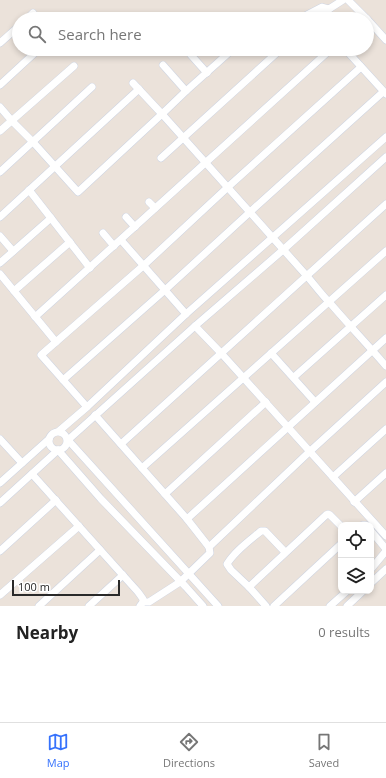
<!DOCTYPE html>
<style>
body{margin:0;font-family:"Open Sans",sans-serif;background:#f6f6f6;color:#222}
.controls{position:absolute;right:12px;bottom:12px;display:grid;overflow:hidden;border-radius:8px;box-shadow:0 2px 6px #0003}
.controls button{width:36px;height:36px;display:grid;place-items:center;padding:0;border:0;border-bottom:1px solid #e0e0e0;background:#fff;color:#222;font:20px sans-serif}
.scale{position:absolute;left:12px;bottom:10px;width:108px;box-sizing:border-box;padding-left:4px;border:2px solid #292929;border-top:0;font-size:11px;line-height:14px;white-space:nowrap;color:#292929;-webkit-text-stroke:3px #fff;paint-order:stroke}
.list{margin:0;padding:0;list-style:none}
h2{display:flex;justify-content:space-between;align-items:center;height:52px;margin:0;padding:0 16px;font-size:17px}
h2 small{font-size:13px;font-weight:400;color:#767676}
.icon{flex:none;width:22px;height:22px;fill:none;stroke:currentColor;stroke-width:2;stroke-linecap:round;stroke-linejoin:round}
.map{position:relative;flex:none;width:386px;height:606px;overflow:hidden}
.search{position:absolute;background:#fff;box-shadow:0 2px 6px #0003;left:12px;right:12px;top:12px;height:44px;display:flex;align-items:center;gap:10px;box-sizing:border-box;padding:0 14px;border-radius:22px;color:#767676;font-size:15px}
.sheet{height:116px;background:#fff}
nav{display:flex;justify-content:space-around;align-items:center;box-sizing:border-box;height:56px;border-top:1px solid #e0e0e0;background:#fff;font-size:11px;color:#767676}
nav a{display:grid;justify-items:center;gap:2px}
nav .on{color:#3672fc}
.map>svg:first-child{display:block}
</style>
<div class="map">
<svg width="386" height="606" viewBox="0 0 386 606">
<rect width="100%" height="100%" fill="#ebe2da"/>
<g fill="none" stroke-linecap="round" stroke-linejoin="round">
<defs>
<g id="minor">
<polyline points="348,0 367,19"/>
<polyline points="316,17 329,9"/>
<polyline points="27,19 33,13"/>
<polyline points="266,19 267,19"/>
<polyline points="299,19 322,7 329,9 343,0"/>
<polyline points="367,19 386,40"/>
<polyline points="0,43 19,26"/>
<polyline points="345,49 386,94"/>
<polyline points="191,55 207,73"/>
<polyline points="163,65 186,91"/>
<polyline points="133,83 162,114 186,91 233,49"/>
<polyline points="0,85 39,49"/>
<path d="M0 107 12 121 33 142 78 192 162 114C210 168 258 222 306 275 314 284 321 294 330 303 348 324 368 345 386 366"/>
<polyline points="0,131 74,66"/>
<polyline points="161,158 281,49"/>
<polyline points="0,172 92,87"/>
<polyline points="29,190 90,268"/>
<polyline points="149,202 155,208"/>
<polyline points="0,217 139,89"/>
<polyline points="126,217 135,227"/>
<polyline points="103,233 114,246"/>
<polyline points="0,236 13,251"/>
<polyline points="121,240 186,314"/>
<polyline points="0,263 51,218"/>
<polyline points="0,274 56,342"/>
<polyline points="14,291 70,242"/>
<polyline points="35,317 331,49"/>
<polyline points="195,326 221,353 386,536"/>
<polyline points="271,353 315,402"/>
<polyline points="294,377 386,295"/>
<polyline points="63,380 165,290 250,212 383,92"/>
<polyline points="87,407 41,355 143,266 228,187 361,67"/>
<polyline points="95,415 187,519 209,547 210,553 180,582 149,602 143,602"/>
<polyline points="59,431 87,407 186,314 386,137"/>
<circle cx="58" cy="441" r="9"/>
<polyline points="0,439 22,463"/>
<polyline points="121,444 386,204"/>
<polyline points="142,468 386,251"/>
<polyline points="32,474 138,592 143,599 143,602 140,606"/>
<polyline points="333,477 386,429"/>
<polyline points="0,483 49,439"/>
<polyline points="165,494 266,402"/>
<polyline points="354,502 386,473"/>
<polyline points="0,503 58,450 101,499 186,587 203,606"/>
<polyline points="187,519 386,338"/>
<polyline points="363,525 365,525"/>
<polyline points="371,531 386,549"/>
<polyline points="209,547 307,454 386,382"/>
<polyline points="0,551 56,500"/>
<polyline points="371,569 386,551"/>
<polyline points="371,583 386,569"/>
<polyline points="249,587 326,515 328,514 330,515 341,526"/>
<polyline points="0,595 79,526"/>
<polyline points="39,606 100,550"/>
<polyline points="89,606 123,575"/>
<polyline points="218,606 68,440 195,326 283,250 386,157"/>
<path d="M266 606 249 587 231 570 227 564C235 551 249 541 261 531H265L285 552"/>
<polyline points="274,606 341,544"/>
<polyline points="330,606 347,591"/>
<polyline points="347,606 363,591"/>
</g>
</defs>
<use href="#minor" stroke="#cfd5e2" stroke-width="8"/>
<use href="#minor" stroke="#fff" stroke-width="7"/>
</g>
</svg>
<div class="controls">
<button><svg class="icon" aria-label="locate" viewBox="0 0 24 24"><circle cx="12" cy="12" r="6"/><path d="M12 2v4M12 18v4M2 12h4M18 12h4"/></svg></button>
<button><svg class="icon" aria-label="layers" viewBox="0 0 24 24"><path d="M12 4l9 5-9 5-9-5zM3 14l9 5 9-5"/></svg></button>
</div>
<div class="scale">100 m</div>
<div class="search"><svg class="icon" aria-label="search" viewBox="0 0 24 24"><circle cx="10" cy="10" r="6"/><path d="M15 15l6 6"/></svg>Search here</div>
</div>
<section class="sheet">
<h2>Nearby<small>0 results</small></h2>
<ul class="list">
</ul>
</section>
<nav>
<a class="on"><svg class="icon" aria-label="map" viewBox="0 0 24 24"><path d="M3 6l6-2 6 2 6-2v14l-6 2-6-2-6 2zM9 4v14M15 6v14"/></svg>Map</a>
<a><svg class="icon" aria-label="directions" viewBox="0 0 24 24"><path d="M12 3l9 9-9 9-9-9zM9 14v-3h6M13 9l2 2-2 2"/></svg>Directions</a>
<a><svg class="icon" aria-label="saved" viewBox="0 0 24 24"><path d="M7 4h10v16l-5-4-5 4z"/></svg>Saved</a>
</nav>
